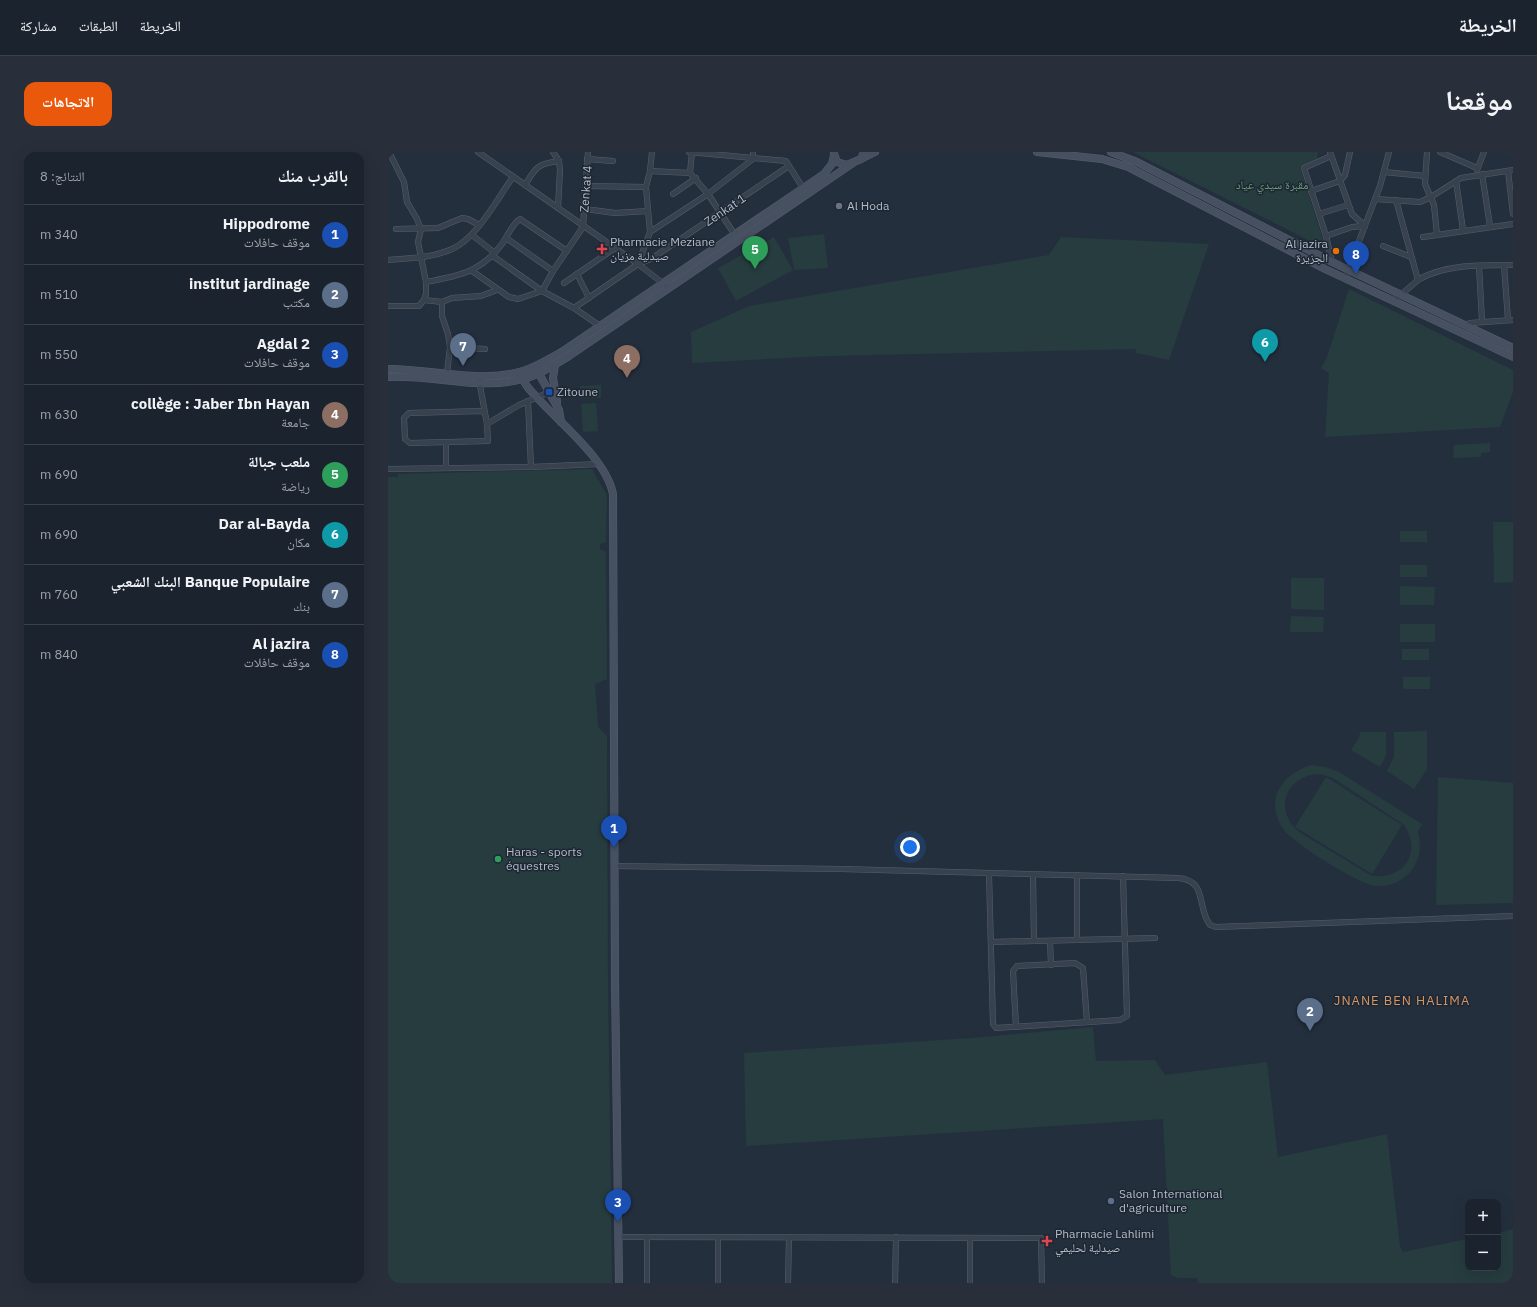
<!DOCTYPE html>
<html lang="ar">
<meta charset="utf-8">
<style>
body{margin:0;font-family:"IBM Plex Sans","Noto Naskh Arabic",sans-serif;background:#282f3a;color:#f1f3f6;direction:rtl}
.controls{position:absolute;right:12px;bottom:12px;display:grid;overflow:hidden;border-radius:8px;box-shadow:0 4px 16px #0002}
.controls button{width:36px;height:36px;display:grid;place-items:center;padding:0;border:0;border-bottom:1px solid #39404a;background:#1b232e;color:#f1f3f6;font:20px sans-serif}
.you{position:absolute;left:522px;top:695px;width:14px;height:14px;margin:-10px;border:3px solid #fff;border-radius:50%;background:#1a73e8;box-shadow:0 0 0 6px #1a73e833}
.badge{display:grid;place-items:center;width:26px;height:26px;border-radius:50%;background:#ea580c;color:#fff;font-size:13px;font-weight:700}
.pin{position:absolute;translate:-50% -33px;filter:drop-shadow(0 1px 2px #0008)}
.pin::after{content:'';position:absolute;top:21px;width:14px;height:12px;background:inherit;clip-path:polygon(0 0,100% 0,50% 100%)}
.list{margin:0;padding:0;list-style:none}
h2{display:flex;justify-content:space-between;align-items:center;height:52px;margin:0;padding:0 16px;font-size:17px}
h2 small{font-size:13px;font-weight:400;color:#a0a4aa}
.list li{display:grid;grid-template-columns:26px 1fr auto;gap:12px;align-items:center;box-sizing:border-box;height:60px;padding:0 16px;border-top:1px solid #39404a}
.list b{display:block;font-size:15px;white-space:nowrap}
.list p{margin:0;font-size:13px;white-space:nowrap;color:#a0a4aa}
.list em{font-size:13px;font-style:normal;color:#a0a4aa}
.map{position:relative;flex:none;width:1125px;height:1131px;overflow:hidden;direction:ltr;border-radius:12px}
header{display:flex;align-items:center;gap:24px;box-sizing:border-box;height:56px;padding:0 20px;background:#1b232e;border-bottom:1px solid #39404a}
header strong{font-size:19px}
nav{display:flex;gap:22px;margin-inline-start:auto;font-size:14px}
.intro{display:flex;align-items:center;justify-content:space-between;box-sizing:border-box;height:96px;padding:0 24px}
h1{margin:0;font-size:28px}
.button{padding:10px 18px;border-radius:12px;background:#ea580c;color:#fff;font-size:14px;font-weight:700}
main{display:flex;gap:24px;padding:0 24px}
aside{flex:1;background:#1b232e;border-radius:12px;box-shadow:0 4px 16px #0002}
.map>svg:first-child{display:block}
</style>
<header>
<strong>الخريطة</strong>
<nav><a>الخريطة</a><a>الطبقات</a><a>مشاركة</a></nav>
</header>
<div class="intro"><h1>موقعنا</h1><a class="button">الاتجاهات</a></div>
<main>
<div class="map">
<svg width="1125" height="1131" viewBox="0 0 1125 1131">
<rect width="100%" height="100%" fill="#242f3e"/>
<g fill="#263c3f" fill-rule="evenodd">
<polygon points="745,0 930,0 929,8 912,15 938,97"/>
<polygon points="436,82 440,116 406,118 400,86"/>
<polygon points="386,85 405,118 348,149 330,116"/>
<polygon points="673,85 821,92 781,208 748,201 748,197 438,204 304,211 303,180 361,154 661,103"/>
<polygon points="961,137 1125,218 1125,240 1112,275 937,285 941,221 933,216 939,205"/>
<polygon points="213,233 213,246 192,246 192,234"/>
<polygon points="208,251 210,279 195,280 193,252"/>
<polygon points="1102,291 1102,300 1093,301 1093,305 1065,306 1066,293"/>
<polygon points="204,317 219,343 218,390 212,392 212,397 218,400 219,527 207,532 210,575 219,584 220,829 224,1131 0,1131 0,325 10,325 10,322"/>
<polygon points="1105,370 1125,370 1125,430 1106,431"/>
<rect x="1012" y="379" width="27" height="11"/>
<rect x="1012" y="413" width="27" height="12"/>
<polygon points="903,426 936,426 936,458 903,457"/>
<polygon points="1012,434 1047,435 1046,453 1012,453"/>
<polygon points="903,464 936,465 935,480 902,480"/>
<rect x="1012" y="472" width="35" height="18"/>
<rect x="1014" y="497" width="27" height="11"/>
<rect x="1015" y="525" width="27" height="12"/>
<polygon points="1039,579 1039,617 1026,637 999,619 1006,604 1006,580"/>
<polygon points="972,580 998,580 998,603 992,615 963,598 971,586"/>
<path d="M924 613 937 615 951 620 1034 672 1030 679C1033 694 1033 706 1023 719 1015 729 1002 735 988 734 972 733 905 691 896 678 875 649 894 621 924 613ZM926 622 936 623 945 626 1016 673C1034 700 1017 727 984 724L911 680C887 659 895 629 926 622Z"/>
<polygon points="938,625 1014,673 984,722 907,675"/>
<polygon points="1050,625 1125,631 1125,751 1048,753"/>
<polygon points="705,875 708,909 767,908 777,923 879,910 890,1005 999,982 1012,1094 1015,1100 1080,1087 1080,1116 1110,1116 1110,1081 1125,1077 1125,1131 810,1131 809,1126 790,1126 783,1123 775,967 358,994 356,901 584,886"/>
</g>
<g fill="none" stroke-linecap="round" stroke-linejoin="round">
<defs>
<g id="street">
<polyline points="90,0 250,112 281,136"/>
<polyline points="165,0 171,9 172,18 170,56"/>
<polyline points="301,0 398,9 415,36"/>
<polyline points="942,0 964,62 977,74"/>
<polyline points="1039,0 1037,32 1046,53 1049,83 1125,72"/>
<polyline points="1052,0 1089,16"/>
<polyline points="943,4 916,16 938,84 944,110"/>
<polyline points="199,7 225,9"/>
<polyline points="1089,18 1096,0"/>
<polyline points="262,19 264,0"/>
<polyline points="1120,19 1125,62"/>
<polyline points="996,20 1037,24"/>
<polyline points="302,21 320,42 347,83"/>
<polyline points="1094,22 1102,74"/>
<polyline points="1068,29 1075,78"/>
<path d="M137 33C148 15 149 12 171 9"/>
<polyline points="258,35 262,19 302,21 304,0"/>
<polyline points="923,39 952,29 957,23 962,0"/>
<polyline points="285,42 308,26"/>
<polyline points="987,47 1032,50 1043,45 1073,26 1125,18"/>
<polyline points="197,57 227,61 260,59"/>
<polyline points="931,62 960,53"/>
<polyline points="8,77 50,76 74,66 80,67 91,73"/>
<polyline points="262,80 320,42 365,7 365,0"/>
<polyline points="84,83 107,101"/>
<polyline points="938,84 964,75 977,74"/>
<polyline points="1035,85 1049,83"/>
<polyline points="118,86 165,119"/>
<polyline points="995,94 1023,105"/>
<polyline points="105,104 154,139 186,156 250,112 262,80 258,35 199,34"/>
<path d="M0 108C21 106 45 106 64 97 89 86 109 47 125 25"/>
<polyline points="250,112 263,107 401,14"/>
<polyline points="1116,113 1120,168"/>
<polyline points="1091,114 1094,169"/>
<polyline points="84,119 121,145 130,147 154,139 165,119 195,75 200,0"/>
<polyline points="189,122 201,146"/>
<polyline points="957,126 992,34 1001,0"/>
<path d="M1030 128C1057 112 1094 113 1125 113"/>
<path d="M38 130C71 124 93 120 114 92 119 85 124 72 132 67L179 99"/>
<polyline points="176,131 227,96"/>
<polyline points="36,148 54,150"/>
<polyline points="1006,149 1030,128 1008,48"/>
<polyline points="0,154 31,154 36,148 38,142 38,130 30,90 33,77 29,67 19,50 16,30 1,0"/>
<polyline points="186,156 212,174"/>
<polyline points="1076,173 1082,171 1125,168"/>
<polyline points="62,195 97,197"/>
<polyline points="59,221 62,195 60,182 54,164 54,150 64,146 93,144 109,138"/>
<polyline points="91,228 99,272 100,289 22,291 17,287 16,266 21,261 95,259"/>
<polyline points="140,249 143,315"/>
<polyline points="99,272 131,253 164,239"/>
<polyline points="58,291 58,316"/>
<polyline points="0,317 143,315 211,312"/>
<path d="M226 714 453 717 790 726C817 728 810 750 819 768L822 773 828 775 1125 764"/>
<polyline points="601,722 605,872 608,876 732,868 739,864 735,724"/>
<polyline points="645,723 646,789"/>
<polyline points="689,723 689,788"/>
<polyline points="662,789 663,813"/>
<polyline points="603,790 767,786"/>
<polyline points="628,875 625,819 629,814 687,811 695,816 699,870"/>
<polyline points="231,1085 653,1086 654,1131"/>
<polyline points="259,1085 259,1131"/>
<polyline points="330,1085 330,1131"/>
<polyline points="582,1086 582,1131"/>
<polyline points="400,1131 401,1085"/>
<polyline points="507,1131 508,1085"/>
</g>
<g id="secondary">
<polyline points="649,0 714,7 740,15 937,117 1125,205"/>
<polyline points="723,0 749,10 944,110 1125,196"/>
<polyline points="446,2 449,10 459,13 473,7 476,0"/>
<polyline points="473,7 487,0"/>
<polyline points="167,213 165,226 169,250"/>
<path d="M0 217C43 217 89 231 131 220 147 216 161 207 175 199L436 22 444 12 446 3"/>
<polyline points="149,218 171,258 173,270"/>
<path d="M131 220C136 234 148 244 158 255 180 277 219 311 225 342L227 829 231 1131"/>
<path d="M0 225C44 222 91 239 135 227 151 223 166 213 181 204L465 11"/>
</g>
</defs>
<use href="#street" stroke="#565f6c" stroke-width="6"/>
<use href="#secondary" stroke="#565f6c" stroke-width="8"/>
<use href="#street" stroke="#38414e" stroke-width="5"/>
<use href="#secondary" stroke="#465061" stroke-width="7"/>
</g>
<circle fill="#6b7280" stroke="#1d2633" stroke-width="1.5" cx="451" cy="54" r="4"/>
<g fill="#e0444e" stroke="#1d2633" stroke-width="1.5">
<path d="M212 91h4v4h4v4h-4v4h-4v-4h-4v-4h4z"/>
<path d="M657 1083h4v4h4v4h-4v4h-4v-4h-4v-4h4z"/>
</g>
<circle fill="#e8710a" stroke="#1d2633" stroke-width="1.5" cx="948" cy="99" r="4"/>
<rect fill="#1a4fb4" stroke="#1d2633" stroke-width="1.5" x="157" y="236" width="8" height="8" rx="2"/>
<circle fill="#2e9e5b" stroke="#1d2633" stroke-width="1.5" cx="110" cy="707" r="4"/>
<circle fill="#5c6f8a" stroke="#1d2633" stroke-width="1.5" cx="723" cy="1049" r="4"/>
<g text-anchor="middle" stroke-width="3" stroke-linejoin="round" paint-order="stroke">
<g font-size="12" fill="#6b9a76" stroke="#1d2633">
<text x="884" y="37">مقبرة سيدي عياد</text>
</g>
<g font-size="12" fill="#b4bcc9" stroke="#1d2633">
<text transform="translate(198 37) rotate(-86)" y="4">Zenkat 4</text>
<text transform="translate(337 58) rotate(-34)" y="4">Zenkat 1</text>
</g>
<g font-size="12" fill="#b4bcc9" stroke="#1d2633" text-anchor="start">
<text x="459" y="58">Al Hoda</text>
<text x="222" y="94">Pharmacie Meziane<tspan x="222" dy="14">صيدلية مزيان</tspan></text>
<text x="940" y="96" text-anchor="end">Al jazira<tspan x="940" dy="14">الجزيرة</tspan></text>
<text x="169" y="244">Zitoune</text>
<text x="118" y="704">Haras - sports<tspan x="118" dy="14">équestres</tspan></text>
<text x="731" y="1046">Salon International<tspan x="731" dy="14">d'agriculture</tspan></text>
<text x="667" y="1086">Pharmacie Lahlimi<tspan x="667" dy="14">صيدلية لحليمي</tspan></text>
</g>
<g font-size="13" letter-spacing="1" fill="#d59563" stroke="#1d2633">
<text x="1014" y="853">JNANE BEN HALIMA</text>
</g>
</g>
</svg>
<div class="controls">
<button>+</button>
<button>−</button>
</div>
<div class="you"></div>
<div class="pin badge" style="left:226px;top:696px;background:#1a4fb4">1</div>
<div class="pin badge" style="left:922px;top:879px;background:#5c6f8a">2</div>
<div class="pin badge" style="left:230px;top:1070px;background:#1a4fb4">3</div>
<div class="pin badge" style="left:239px;top:226px;background:#8d6e63">4</div>
<div class="pin badge" style="left:367px;top:117px;background:#2e9e5b">5</div>
<div class="pin badge" style="left:877px;top:210px;background:#0f9aa8">6</div>
<div class="pin badge" style="left:75px;top:214px;background:#5c6f8a">7</div>
<div class="pin badge" style="left:968px;top:122px;background:#1a4fb4">8</div>
</div>
<aside>
<h2>بالقرب منك<small>النتائج: 8</small></h2>
<ul class="list">
<li><span class="badge" style="background:#1a4fb4">1</span><div><b>Hippodrome</b><p>موقف حافلات</p></div><em>340 m</em></li>
<li><span class="badge" style="background:#5c6f8a">2</span><div><b>institut jardinage</b><p>مكتب</p></div><em>510 m</em></li>
<li><span class="badge" style="background:#1a4fb4">3</span><div><b>Agdal 2</b><p>موقف حافلات</p></div><em>550 m</em></li>
<li><span class="badge" style="background:#8d6e63">4</span><div><b>collège : Jaber Ibn Hayan</b><p>جامعة</p></div><em>630 m</em></li>
<li><span class="badge" style="background:#2e9e5b">5</span><div><b>ملعب جبالة</b><p>رياضة</p></div><em>690 m</em></li>
<li><span class="badge" style="background:#0f9aa8">6</span><div><b>Dar al-Bayda</b><p>مكان</p></div><em>690 m</em></li>
<li><span class="badge" style="background:#5c6f8a">7</span><div><b>Banque Populaire البنك الشعبي</b><p>بنك</p></div><em>760 m</em></li>
<li><span class="badge" style="background:#1a4fb4">8</span><div><b>Al jazira</b><p>موقف حافلات</p></div><em>840 m</em></li>
</ul>
</aside>
</main>
